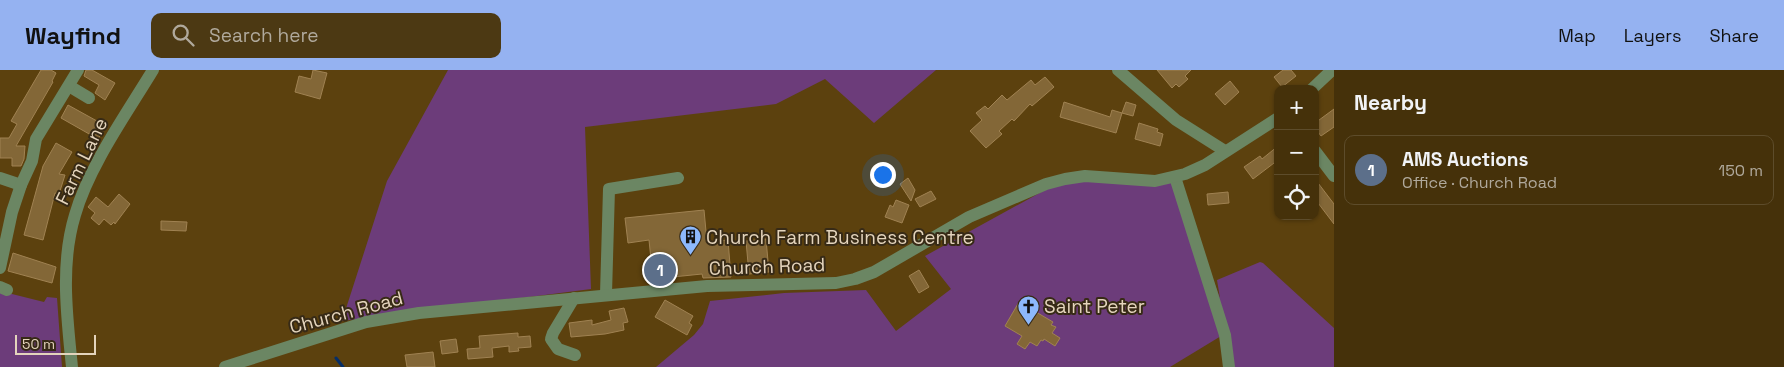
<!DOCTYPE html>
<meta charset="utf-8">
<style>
body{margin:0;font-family:"Space Grotesk",sans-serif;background:#4c3913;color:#f1f3f6}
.controls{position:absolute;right:15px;top:15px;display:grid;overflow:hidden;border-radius:10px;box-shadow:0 1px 4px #0004}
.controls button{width:45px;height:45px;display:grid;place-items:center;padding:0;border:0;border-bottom:1px solid #5d4c2b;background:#45310a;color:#f1f3f6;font:25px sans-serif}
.scale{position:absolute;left:15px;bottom:12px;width:81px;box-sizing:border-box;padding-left:5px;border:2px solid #e4d4bc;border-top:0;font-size:14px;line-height:18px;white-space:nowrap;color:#e4d4bc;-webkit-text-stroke:4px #372a16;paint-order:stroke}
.you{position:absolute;left:882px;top:104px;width:18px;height:18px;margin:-12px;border:4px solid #fff;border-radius:50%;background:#1a73e8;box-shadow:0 0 0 8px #1a73e833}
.badge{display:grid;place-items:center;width:32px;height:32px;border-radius:50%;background:#95b2f1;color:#fff;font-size:16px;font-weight:700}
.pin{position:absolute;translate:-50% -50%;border:2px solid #fff;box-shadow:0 1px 5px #0006}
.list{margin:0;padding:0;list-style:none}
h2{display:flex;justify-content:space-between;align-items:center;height:65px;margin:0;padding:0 20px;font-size:21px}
h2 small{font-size:16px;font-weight:400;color:#b0a99c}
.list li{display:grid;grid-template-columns:32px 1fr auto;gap:15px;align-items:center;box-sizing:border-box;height:70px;margin:0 10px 10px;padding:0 10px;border:1px solid #5d4c2b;border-radius:10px}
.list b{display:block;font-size:19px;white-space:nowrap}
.list p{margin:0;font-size:16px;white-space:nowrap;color:#b0a99c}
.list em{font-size:16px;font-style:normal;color:#b0a99c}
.icon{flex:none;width:28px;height:28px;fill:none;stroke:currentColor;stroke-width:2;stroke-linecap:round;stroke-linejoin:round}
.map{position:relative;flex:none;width:1334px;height:297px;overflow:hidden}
header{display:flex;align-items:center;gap:30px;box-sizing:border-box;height:70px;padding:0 25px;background:#95b2f1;color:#111}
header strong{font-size:24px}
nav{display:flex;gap:28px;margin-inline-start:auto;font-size:18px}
.search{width:350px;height:45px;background:#4c3913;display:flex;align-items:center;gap:12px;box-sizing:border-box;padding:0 18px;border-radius:10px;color:#b0a99c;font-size:19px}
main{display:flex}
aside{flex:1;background:#45310a}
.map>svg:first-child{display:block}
</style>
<header>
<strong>Wayfind</strong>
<div class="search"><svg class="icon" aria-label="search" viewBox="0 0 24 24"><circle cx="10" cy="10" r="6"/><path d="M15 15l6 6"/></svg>Search here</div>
<nav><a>Map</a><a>Layers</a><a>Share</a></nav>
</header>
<main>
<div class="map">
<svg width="1334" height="297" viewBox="0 0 1334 297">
<rect width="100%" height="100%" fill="#5c410e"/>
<g fill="#6c3c7a">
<polygon points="448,0 936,0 874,53 825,9 776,34 585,57 591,219 342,251 387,111"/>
<polygon points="1175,107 1220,228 1217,210 1260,192 1263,193 1334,258 1334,297 1233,297 1226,263 1170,297 656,297 694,265 703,254 710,231 784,223 866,220 896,261 951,219 925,186 1065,109"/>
<polygon points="0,221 44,232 47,227 57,228 62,297 0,297"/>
</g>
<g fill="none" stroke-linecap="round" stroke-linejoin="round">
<polyline stroke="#062e67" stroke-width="3" points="336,288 343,297"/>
</g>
<g fill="#836737" stroke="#a08252">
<polygon points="41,0 51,0 56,3 52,11 53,12 16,76 25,76 24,89 21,96 12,96 12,88 0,88 0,68 9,68 17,54 11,51"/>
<polygon points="86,0 92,0 115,13 105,30 95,23 99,15 84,6"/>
<polygon points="313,0 327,3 320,29 295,22 299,6 311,9"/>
<polygon points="1157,0 1191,0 1185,6 1188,9 1179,17 1176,14 1172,18"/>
<polygon points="1283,0 1291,0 1296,6 1282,17 1274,7"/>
<polygon points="1045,7 1054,17 1032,36 1030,34 1014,51 1012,49 999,61 1002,64 986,78 970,61 982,50 976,43 985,36 988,39 1002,25 1007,30 1031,10 1035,15"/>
<polygon points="1230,11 1239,22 1225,35 1215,24"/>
<polygon points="1064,32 1110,47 1112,40 1122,43 1116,63 1060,47"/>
<polygon points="1126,32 1136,35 1133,46 1122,43"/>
<polygon points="68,35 106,56 98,69 61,48"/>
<polygon points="1334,39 1334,57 1321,66 1315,58 1315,53"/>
<polygon points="1139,53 1158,59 1157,62 1163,64 1160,76 1135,69"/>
<polygon points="56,73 72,82 59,104 65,105 59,124 55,123 43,170 24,165 43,96"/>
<polygon points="1278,76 1278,90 1253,109 1244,97 1260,86 1262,89"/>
<polygon points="908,108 915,120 911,131 900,114"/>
<polygon points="1315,109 1334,134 1334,154 1315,129"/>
<polygon points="931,121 936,129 920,137 915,129"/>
<polygon points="1228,122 1229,133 1208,135 1207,124"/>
<polygon points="119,124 130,134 115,154 114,152 111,155 104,149 99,155 91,148 95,143 88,137 96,127 108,137"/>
<polygon points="896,130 909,135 902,153 885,147 890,135 893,137"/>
<polygon points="704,140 707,172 728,170 731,207 703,208 702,204 653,209 649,170 628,173 625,148"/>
<polygon points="161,151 187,152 186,161 161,160"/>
<polygon points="766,169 769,202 749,204 746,171"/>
<polygon points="13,183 56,197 52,213 8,201"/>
<polygon points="919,200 929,217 919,223 909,206"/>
<polygon points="665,230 693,246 689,253 692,255 687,265 655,247"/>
<polygon points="1019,232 1053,252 1051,255 1056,257 1052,263 1060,268 1055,276 1044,269 1043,271 1041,270 1037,276 1030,272 1025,279 1017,274 1022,266 1005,256"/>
<polygon points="624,238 628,252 623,253 624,260 605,264 571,267 569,253 592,250 592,255 611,250 609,241"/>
<polygon points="518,263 518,267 530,266 531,277 518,278 519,281 509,282 509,276 492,278 493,287 468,289 467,279 480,278 479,266"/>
<polygon points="456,269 458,282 442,284 440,271"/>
<polygon points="433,282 435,297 407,297 405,285"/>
</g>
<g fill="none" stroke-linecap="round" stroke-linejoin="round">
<g stroke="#6b8663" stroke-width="12">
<polyline points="1118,0 1176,50 1225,81"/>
<polyline points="69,16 89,28"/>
<polyline points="1312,19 1332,0"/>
<polyline points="1315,81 1334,106"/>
<polyline points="1175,107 1225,265 1229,297"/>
<polyline points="0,108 21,115"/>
<polyline points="0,198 12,142 21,115 32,91 36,69 78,0"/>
<polyline points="0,217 7,220"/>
<polyline points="606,224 609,119 678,108"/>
<polyline points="574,228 553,263 551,269 558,279 575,285"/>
<path d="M72 297C67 247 60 194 75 145 89 96 127 43 153 0"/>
<polyline points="225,297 366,252 419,243 707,216 836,213 855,209 874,202 969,147 1046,114 1065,109 1085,106 1155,111 1185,104 1205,95 1278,48"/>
</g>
</g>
<defs>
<symbol id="building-pin" viewBox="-11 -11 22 30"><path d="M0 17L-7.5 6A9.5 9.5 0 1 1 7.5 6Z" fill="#8db9fc" stroke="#372a16"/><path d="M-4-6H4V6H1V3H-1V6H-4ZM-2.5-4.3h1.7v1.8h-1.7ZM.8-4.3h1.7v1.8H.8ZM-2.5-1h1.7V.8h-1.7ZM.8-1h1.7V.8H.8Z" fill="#111"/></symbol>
<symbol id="church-pin" viewBox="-11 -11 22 30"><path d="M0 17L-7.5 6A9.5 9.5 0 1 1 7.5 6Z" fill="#8db9fc" stroke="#372a16"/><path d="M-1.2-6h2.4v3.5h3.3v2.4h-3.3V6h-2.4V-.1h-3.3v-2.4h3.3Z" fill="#111"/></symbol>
</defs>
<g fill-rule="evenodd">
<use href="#building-pin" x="678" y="154" width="25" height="34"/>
<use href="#church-pin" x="1016" y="224" width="25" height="34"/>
</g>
<g text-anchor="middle" stroke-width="4" stroke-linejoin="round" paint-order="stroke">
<g font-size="19" fill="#e4d4bc" stroke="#372a16">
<text transform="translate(81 91) rotate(-64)" y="7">Farm Lane</text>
<text transform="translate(767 196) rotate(-2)" y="7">Church Road</text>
<text transform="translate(346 242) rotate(-15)" y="7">Church Road</text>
</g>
<g font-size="19" fill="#e4d4bc" stroke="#372a16" text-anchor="start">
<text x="706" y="174">Church Farm Business Centre</text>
<text x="1044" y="243">Saint Peter</text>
</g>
</g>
</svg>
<div class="controls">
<button>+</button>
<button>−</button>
<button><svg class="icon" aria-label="locate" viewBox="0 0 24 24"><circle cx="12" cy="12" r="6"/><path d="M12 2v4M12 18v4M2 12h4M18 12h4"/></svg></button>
</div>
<div class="scale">50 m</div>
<div class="you"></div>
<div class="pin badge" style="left:660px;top:200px;background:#5c6f8a">1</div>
</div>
<aside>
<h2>Nearby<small></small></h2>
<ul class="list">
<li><span class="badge" style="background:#5c6f8a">1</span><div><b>AMS Auctions</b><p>Office · Church Road</p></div><em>150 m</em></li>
</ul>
</aside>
</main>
